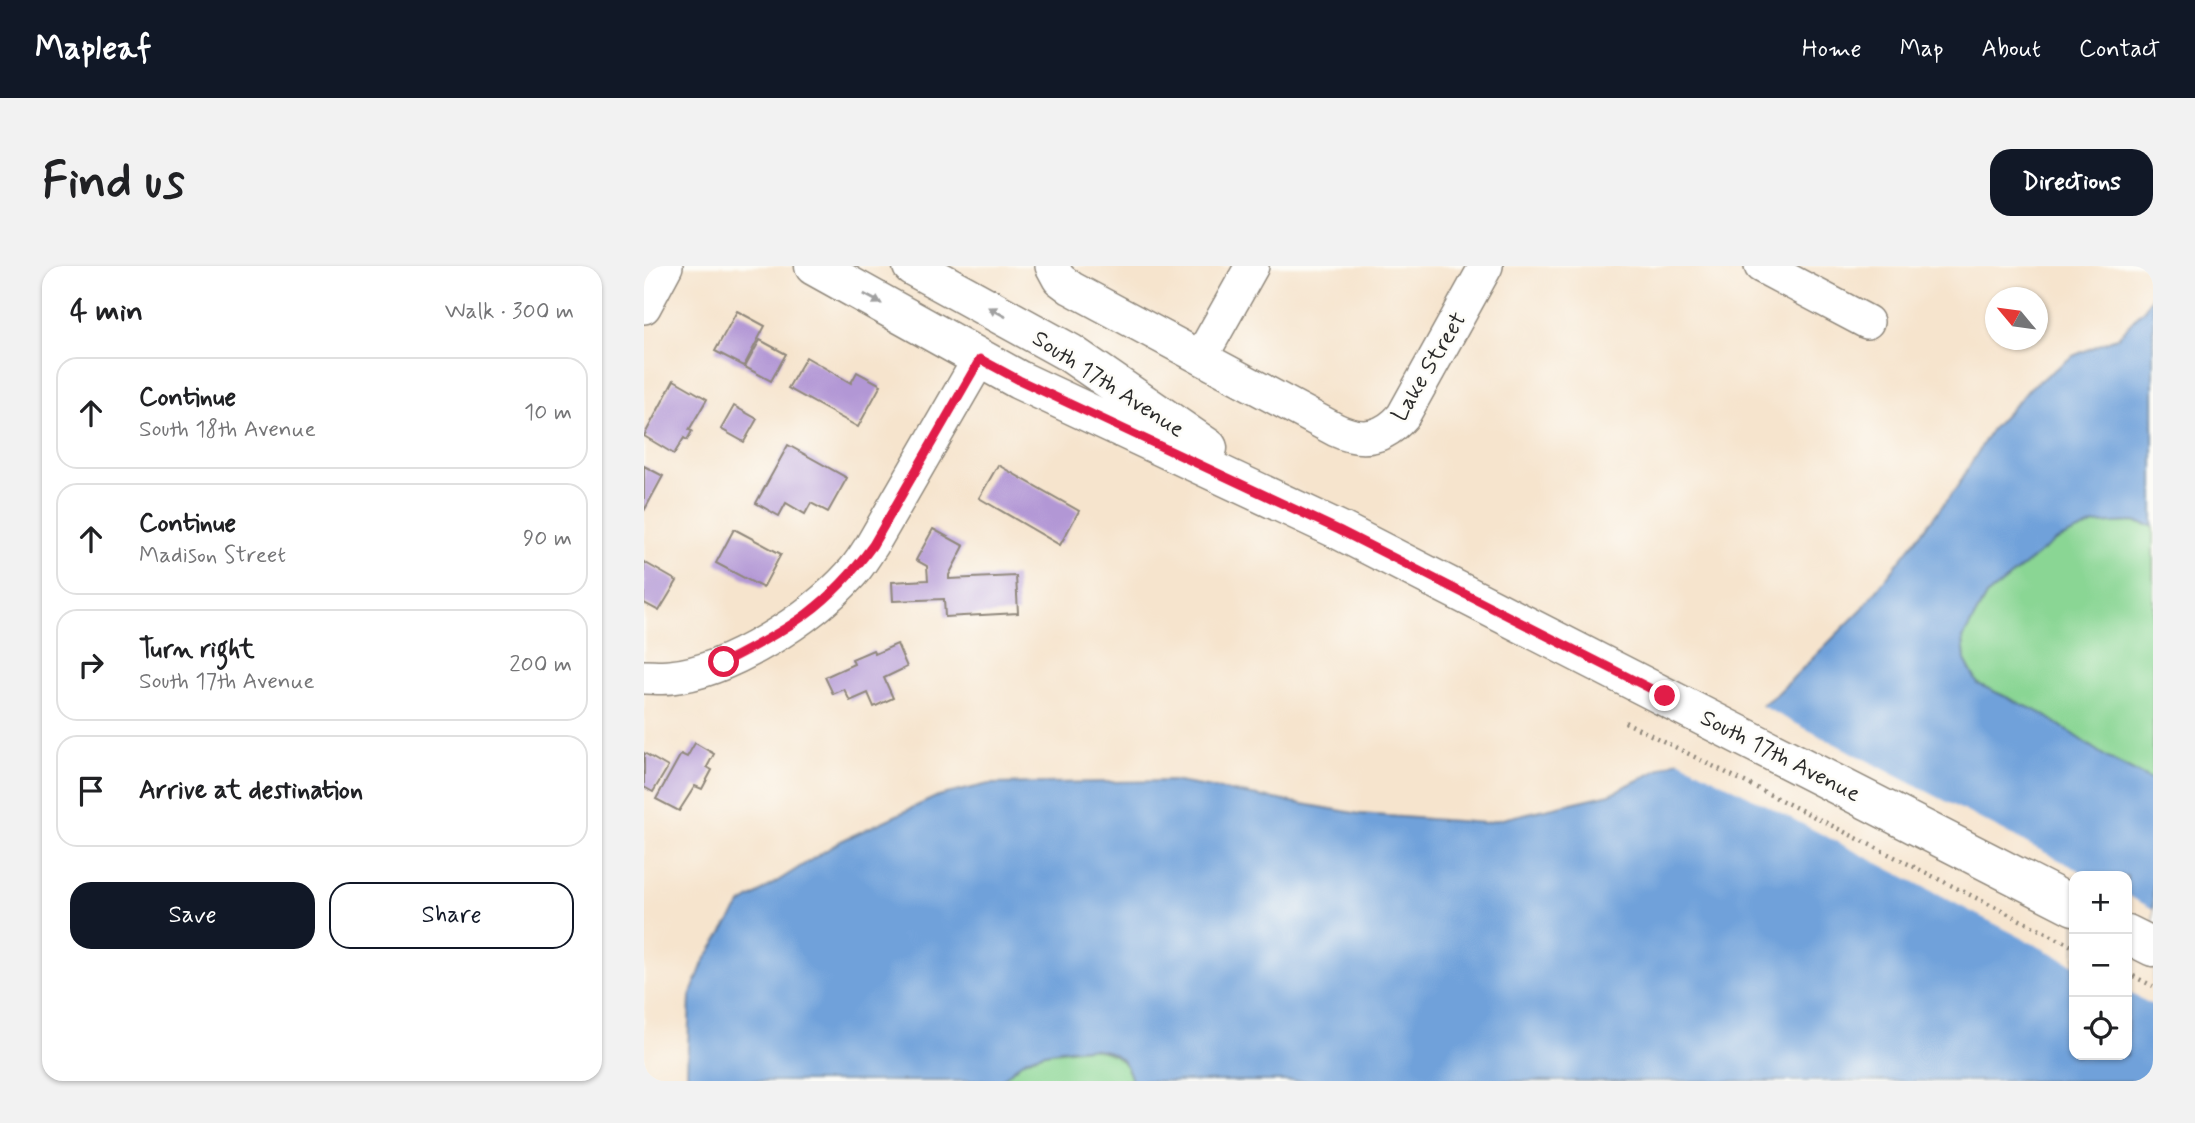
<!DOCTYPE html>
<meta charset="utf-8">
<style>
body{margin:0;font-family:Mynerve,sans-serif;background:#f2f2f2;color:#202124}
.controls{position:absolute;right:21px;bottom:21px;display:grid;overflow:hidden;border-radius:14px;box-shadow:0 2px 5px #0004}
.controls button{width:63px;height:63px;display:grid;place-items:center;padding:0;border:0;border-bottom:2px solid #e0e0e0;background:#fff;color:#202124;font:35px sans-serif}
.compass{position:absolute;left:1341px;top:21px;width:63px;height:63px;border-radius:50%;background:#fff;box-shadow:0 2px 5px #0004;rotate:299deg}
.stop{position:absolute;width:21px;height:21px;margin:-16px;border:5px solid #e11d48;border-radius:50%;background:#fff}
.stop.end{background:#e11d48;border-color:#fff;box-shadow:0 2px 7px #0008}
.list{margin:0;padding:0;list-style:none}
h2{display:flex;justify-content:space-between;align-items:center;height:91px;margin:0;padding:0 28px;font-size:30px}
h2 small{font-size:23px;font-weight:400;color:#757577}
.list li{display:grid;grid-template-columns:46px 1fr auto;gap:21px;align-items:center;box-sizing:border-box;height:112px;margin:0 14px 14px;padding:0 14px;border:2px solid #e0e0e0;border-radius:21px}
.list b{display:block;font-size:26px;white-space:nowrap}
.list p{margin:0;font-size:23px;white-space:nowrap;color:#757577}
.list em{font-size:23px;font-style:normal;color:#757577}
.actions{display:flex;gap:14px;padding:21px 28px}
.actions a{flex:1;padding:16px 0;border:2px solid #111827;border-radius:21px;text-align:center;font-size:24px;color:#111827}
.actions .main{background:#111827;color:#fff}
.icon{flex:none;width:38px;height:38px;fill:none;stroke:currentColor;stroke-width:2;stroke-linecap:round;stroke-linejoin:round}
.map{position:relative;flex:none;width:1509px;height:815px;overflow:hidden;border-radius:21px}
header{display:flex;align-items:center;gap:42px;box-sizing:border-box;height:98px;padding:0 35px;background:#111827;color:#fff}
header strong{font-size:33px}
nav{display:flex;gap:38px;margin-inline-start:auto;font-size:24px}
.intro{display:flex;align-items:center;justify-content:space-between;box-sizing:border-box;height:168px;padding:0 42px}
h1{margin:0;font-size:49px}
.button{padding:18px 32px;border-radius:21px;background:#111827;color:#fff;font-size:24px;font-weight:700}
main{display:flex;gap:42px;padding:0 42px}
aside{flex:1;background:#fff;border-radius:21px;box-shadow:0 2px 5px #0004}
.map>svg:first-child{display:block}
</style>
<header>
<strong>Mapleaf</strong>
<nav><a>Home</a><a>Map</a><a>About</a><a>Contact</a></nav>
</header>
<div class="intro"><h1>Find us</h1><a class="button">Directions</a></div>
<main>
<aside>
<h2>4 min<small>Walk · 300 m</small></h2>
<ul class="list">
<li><svg class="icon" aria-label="ahead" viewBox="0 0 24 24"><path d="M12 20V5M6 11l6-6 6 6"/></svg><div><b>Continue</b><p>South 18th Avenue</p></div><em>10 m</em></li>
<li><svg class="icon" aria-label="ahead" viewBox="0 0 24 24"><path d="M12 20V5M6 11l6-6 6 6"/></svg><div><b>Continue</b><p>Madison Street</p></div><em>90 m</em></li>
<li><svg class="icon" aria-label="right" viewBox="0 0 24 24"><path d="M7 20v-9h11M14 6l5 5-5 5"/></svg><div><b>Turn right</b><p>South 17th Avenue</p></div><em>200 m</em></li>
<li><svg class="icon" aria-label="arrive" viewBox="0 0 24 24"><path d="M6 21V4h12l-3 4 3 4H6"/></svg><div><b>Arrive at destination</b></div></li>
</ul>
<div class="actions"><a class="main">Save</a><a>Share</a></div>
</aside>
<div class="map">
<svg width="1509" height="815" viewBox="0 0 1509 815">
<rect width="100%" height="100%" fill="#fdfcf7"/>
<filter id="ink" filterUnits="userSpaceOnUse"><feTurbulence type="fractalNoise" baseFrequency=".0143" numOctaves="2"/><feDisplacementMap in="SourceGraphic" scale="14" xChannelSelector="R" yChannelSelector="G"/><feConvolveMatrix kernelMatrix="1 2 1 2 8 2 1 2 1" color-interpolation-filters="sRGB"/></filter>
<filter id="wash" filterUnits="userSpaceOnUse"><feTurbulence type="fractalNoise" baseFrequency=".00686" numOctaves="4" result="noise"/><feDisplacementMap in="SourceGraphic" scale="28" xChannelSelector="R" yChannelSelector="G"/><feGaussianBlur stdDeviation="1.57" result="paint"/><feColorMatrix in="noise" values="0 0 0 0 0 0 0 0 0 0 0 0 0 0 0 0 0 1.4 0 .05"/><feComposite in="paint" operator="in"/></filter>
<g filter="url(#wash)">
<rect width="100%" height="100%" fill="#f6e4cd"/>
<g fill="#8ad694" stroke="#5a8060" stroke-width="2">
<polygon points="1489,256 1509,260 1509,515 1462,491 1399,448 1334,418 1321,394 1319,372 1342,330 1411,275 1450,258"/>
<path d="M446 782C469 787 481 790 488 815H357L379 795 400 787Z"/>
</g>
<path fill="#6fa1da" stroke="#4d6682" stroke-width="2" fill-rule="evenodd" d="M1509 28V260L1489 256 1450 258 1411 275 1342 330 1319 372 1321 394 1334 418 1399 448 1462 491 1509 515V815H488C485 804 481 794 470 788 450 777 402 784 383 793 373 798 365 808 357 815H45L43 805 46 731 59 697 96 639 197 575 294 530 345 518 528 515 716 548 841 557 966 528 1061 481 1134 427 1218 343 1313 221 1347 164 1387 121 1429 90 1474 71 1501 42ZM1430 610H1483V789H1430Z"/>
<g fill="#f6e4cd">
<polygon points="1114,438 1446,610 1430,610 1430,699 1031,492 1059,478"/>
<polygon points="1483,629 1509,643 1509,739 1483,726"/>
</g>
<g id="blocks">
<g fill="#b297d5">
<polygon points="93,45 121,60 100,100 71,85"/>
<polygon points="116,74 142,88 127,115 101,101"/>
<polygon points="162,91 207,117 213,106 237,119 214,161 144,122"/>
<polygon points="30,114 63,133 45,164 48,165 43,174 40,172 30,188 0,170"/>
<polygon points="90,140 113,153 100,176 77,163"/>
<polygon points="144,179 203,212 184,246 167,237 161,248 142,237 135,250 112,237"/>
<polygon points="354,199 435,245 416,279 335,232"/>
<polygon points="0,200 19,210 0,245"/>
<polygon points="90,263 137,288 119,322 72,297"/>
<polygon points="289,263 320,280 305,309 305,313 372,310 374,347 301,351 300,333 249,335 248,316 284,314 283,300 272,294"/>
<polygon points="0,296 33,315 15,345 0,337"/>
<polygon points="253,378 263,401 240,412 249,432 230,441 224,427 206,435 200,423 189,428 181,411 210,398 208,393 229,384 231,388"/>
<polygon points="51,477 70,488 63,501 68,504 58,523 51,520 35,545 12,533 37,488 43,491"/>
<polygon points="0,487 24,501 9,526 0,521"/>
</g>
</g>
</g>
<g filter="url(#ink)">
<use href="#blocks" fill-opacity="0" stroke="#90887c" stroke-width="2"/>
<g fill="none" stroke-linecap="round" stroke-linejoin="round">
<defs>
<g id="minor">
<path d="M408 0 415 13 427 22 692 164C718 176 739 173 759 150L842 0"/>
<polyline points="1117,0 1223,56"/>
<polyline points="0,41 22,0"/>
<polyline points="557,91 608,0"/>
<path d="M0 411C9 411 18 412 27 411 86 405 167 352 206 309 215 300 221 289 228 279L336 92"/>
</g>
<g id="major">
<polyline points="170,0 375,114 695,264 1430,640"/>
<polyline points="268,0 426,87 564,182"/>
<polyline points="1483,668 1509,681"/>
</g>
</defs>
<use href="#minor" stroke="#90887c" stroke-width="36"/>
<use href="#major" stroke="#90887c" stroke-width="41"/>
<g stroke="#90887c" stroke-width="4.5" stroke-dasharray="2 5" stroke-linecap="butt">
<polyline points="981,456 1430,681"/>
<polyline points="1483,707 1509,720"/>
</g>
<use href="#minor" stroke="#fff" stroke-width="33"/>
<use href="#major" stroke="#fff" stroke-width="38"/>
</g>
<defs><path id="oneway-solid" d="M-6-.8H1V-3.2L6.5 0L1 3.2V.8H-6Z" transform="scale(1.75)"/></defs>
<g fill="#a0a0a0">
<use href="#oneway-solid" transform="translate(229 33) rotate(29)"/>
<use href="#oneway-solid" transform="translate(353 46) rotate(-151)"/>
</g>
</g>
<g fill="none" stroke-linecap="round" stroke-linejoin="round" filter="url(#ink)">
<path stroke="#e11d48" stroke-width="9" d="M80 396C145 363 185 340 229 279L336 93 375 114 695 264 1021 430"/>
</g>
<g text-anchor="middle" stroke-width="5" stroke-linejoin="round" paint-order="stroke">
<g font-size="23" fill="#2b2b2b" stroke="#fdfcf7">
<text transform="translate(784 100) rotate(-59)" y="8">Lake Street</text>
<text transform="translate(465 117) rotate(33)" y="8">South 17th Avenue</text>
<text transform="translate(1137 489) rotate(27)" y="8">South 17th Avenue</text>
</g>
</g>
</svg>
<div class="controls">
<button>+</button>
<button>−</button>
<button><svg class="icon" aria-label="locate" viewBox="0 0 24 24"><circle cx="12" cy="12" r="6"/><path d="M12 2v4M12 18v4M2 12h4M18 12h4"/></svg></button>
</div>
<svg class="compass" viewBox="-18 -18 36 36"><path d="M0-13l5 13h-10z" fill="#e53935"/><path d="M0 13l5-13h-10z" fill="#757577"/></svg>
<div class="stop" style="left:80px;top:396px"></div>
<div class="stop end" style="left:1021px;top:430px"></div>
</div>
</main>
